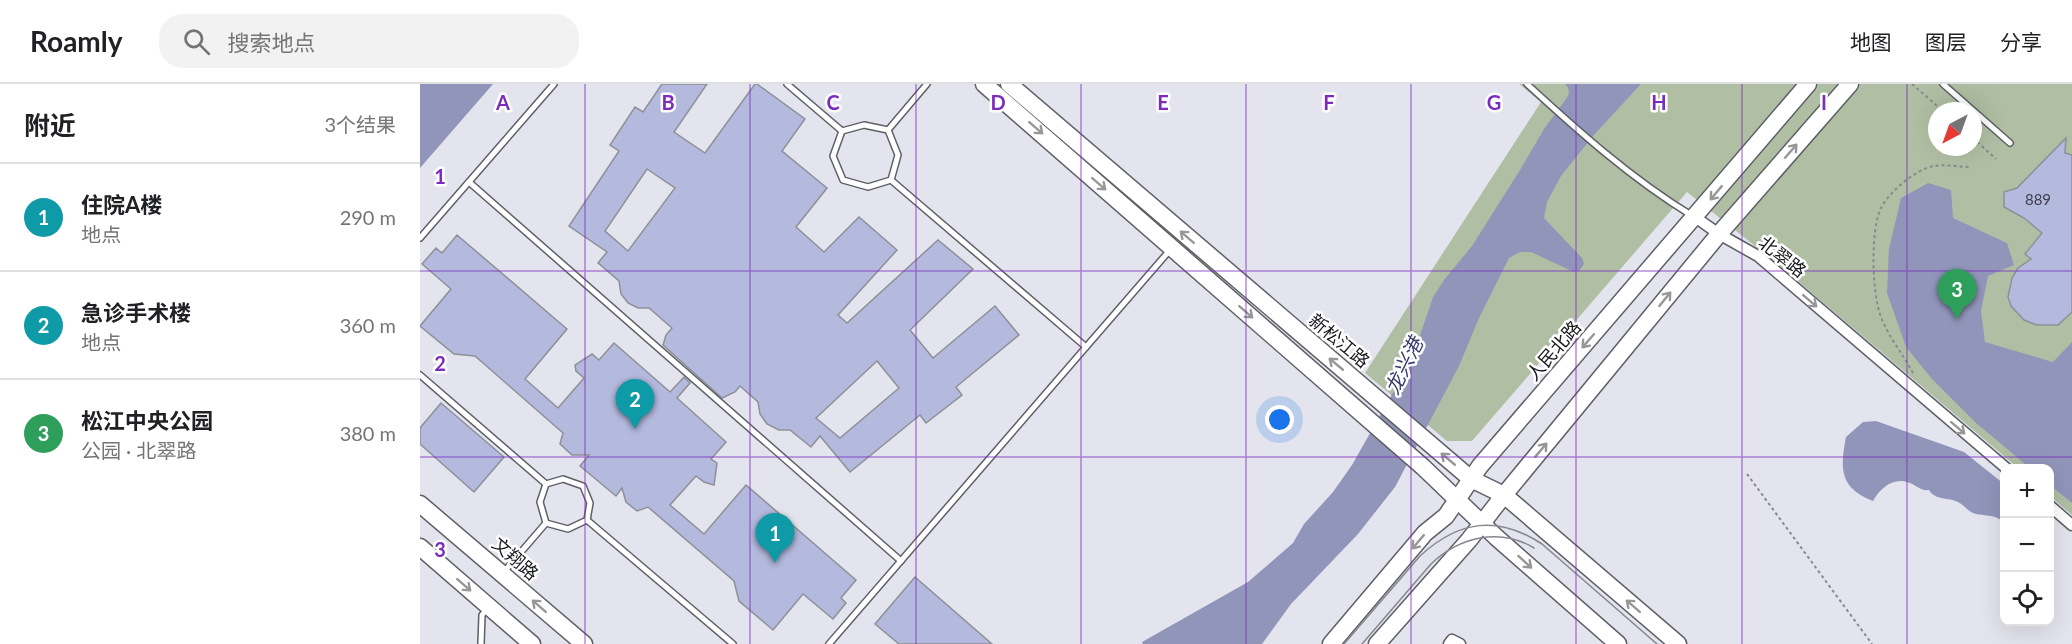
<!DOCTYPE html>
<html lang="zh">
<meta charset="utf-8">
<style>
body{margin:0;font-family:Lato,"Noto Sans SC",sans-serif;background:#f2f2f2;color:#202124}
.controls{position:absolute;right:18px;bottom:18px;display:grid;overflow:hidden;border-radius:12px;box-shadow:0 6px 24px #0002}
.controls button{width:54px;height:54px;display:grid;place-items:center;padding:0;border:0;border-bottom:2px solid #e0e0e0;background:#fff;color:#202124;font:30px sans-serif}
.compass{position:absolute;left:1508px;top:18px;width:54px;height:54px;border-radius:50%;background:#fff;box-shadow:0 6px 24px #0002;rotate:221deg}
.you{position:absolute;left:860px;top:336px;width:21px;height:21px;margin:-15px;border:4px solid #fff;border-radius:50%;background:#1a73e8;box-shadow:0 0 0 9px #1a73e833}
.badge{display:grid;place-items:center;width:39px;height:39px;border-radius:50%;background:#426217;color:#fff;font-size:20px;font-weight:700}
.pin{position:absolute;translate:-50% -50px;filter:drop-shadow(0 2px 3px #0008)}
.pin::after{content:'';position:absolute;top:32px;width:21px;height:18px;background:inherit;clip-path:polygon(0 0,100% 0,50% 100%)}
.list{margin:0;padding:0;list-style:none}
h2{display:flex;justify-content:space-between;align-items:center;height:78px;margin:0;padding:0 24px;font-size:26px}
h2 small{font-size:20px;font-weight:400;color:#757577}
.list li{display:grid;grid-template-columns:39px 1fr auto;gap:18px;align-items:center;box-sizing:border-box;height:108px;padding:0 24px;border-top:2px solid #e0e0e0}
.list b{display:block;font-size:22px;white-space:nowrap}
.list p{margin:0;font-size:20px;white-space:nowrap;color:#757577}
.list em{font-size:20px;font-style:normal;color:#757577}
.icon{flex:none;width:33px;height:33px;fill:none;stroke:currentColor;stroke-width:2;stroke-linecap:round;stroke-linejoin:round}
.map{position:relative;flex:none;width:1652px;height:560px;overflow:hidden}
header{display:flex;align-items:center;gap:36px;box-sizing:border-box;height:84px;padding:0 30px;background:#fff;border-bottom:2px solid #e0e0e0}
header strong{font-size:28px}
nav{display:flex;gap:33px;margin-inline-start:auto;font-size:21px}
.search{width:420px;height:54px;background:#f2f2f2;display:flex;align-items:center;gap:15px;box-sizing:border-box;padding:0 21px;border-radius:24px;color:#757577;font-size:22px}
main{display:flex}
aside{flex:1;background:#fff}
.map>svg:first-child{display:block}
</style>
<header>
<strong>Roamly</strong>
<div class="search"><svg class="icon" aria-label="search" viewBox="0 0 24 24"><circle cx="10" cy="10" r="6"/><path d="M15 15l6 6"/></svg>搜索地点</div>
<nav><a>地图</a><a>图层</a><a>分享</a></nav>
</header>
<main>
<aside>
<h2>附近<small>3个结果</small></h2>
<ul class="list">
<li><span class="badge" style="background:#0f9aa8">1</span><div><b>住院A楼</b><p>地点</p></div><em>290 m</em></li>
<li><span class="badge" style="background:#0f9aa8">2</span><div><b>急诊手术楼</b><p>地点</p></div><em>360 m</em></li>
<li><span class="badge" style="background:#2e9e5b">3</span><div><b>松江中央公园</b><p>公园 · 北翠路</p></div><em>380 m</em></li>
</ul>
</aside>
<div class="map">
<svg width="1652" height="560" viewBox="0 0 1652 560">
<rect width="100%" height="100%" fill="#e3e4ed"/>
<path fill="#b0bfa3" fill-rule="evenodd" d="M1099 0H1652V431L1630 412V384H1598L1359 181 1267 108 1052 357H1027L945 289 1121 18ZM1517 27H1553V63H1517Z"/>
<g fill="#9195ba">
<polygon points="0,0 73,0 0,84"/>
<path d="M1145 0H1221L1173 52 1141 92 1127 118 1124 134 1162 174 1164 180 1159 187 1154 188 1111 168H1100L1089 174 1059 234 1039 282 975 403 938 450 871 520 842 560H723L722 558 828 498 873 459 884 440 913 408 932 381 992 275 1013 213 1024 196 1052 162 1100 86 1124 45 1146 15C1150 9 1150 5 1145 0Z"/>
<polygon points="1508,99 1531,106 1533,134 1587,159 1594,181 1568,192 1561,227 1565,258 1633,278 1652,258 1652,419 1630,401 1630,384 1610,384 1556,339 1512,295 1486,263 1467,209 1469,165 1481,114"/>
<path d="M1456 337 1544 368 1584 400V438C1572 429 1566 433 1553 429 1548 427 1544 421 1538 418 1528 413 1516 417 1509 406 1501 407 1497 402 1490 399 1474 392 1460 404 1453 417 1419 404 1420 384 1426 353L1443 338Z"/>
</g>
<g fill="#b4b9de" stroke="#8e9098" stroke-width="1.5" fill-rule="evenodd">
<path d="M242 0H287L254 48 285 69 335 0H337L385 35 362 67 407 104 376 143 404 168 439 133 477 166 418 231 427 239 518 156 553 185 490 246 513 274 575 222 599 251 536 303 542 311 506 339 500 331 430 388 400 352 391 363 370 346H359L347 340 340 330 338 318 320 302 315 308 302 314 243 261 246 251 252 244 229 224H218L208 219 201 210 199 197 178 179 187 168 149 142 199 67 190 61 215 23 223 28ZM227 85 255 104 208 167 185 147ZM457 277 479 304 420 354 396 334Z"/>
<polygon points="1646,54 1645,69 1652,71 1652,228 1638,241 1617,241 1604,236 1591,222 1588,213 1592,194 1598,184 1611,175 1605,170 1622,149 1604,134 1584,123 1584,108 1597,104"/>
<polygon points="37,151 147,245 105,295 138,324 164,294 156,287 155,281 172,270 179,276 194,259 250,308 264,293 270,299 257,314 306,358 291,375 297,379 294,401 284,398 276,392 250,421 284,450 326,401 436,496 421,514 426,519 413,535 383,510 353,546 319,517 314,497 228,423 217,427 206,418 202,404 196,412 160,382 169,371 152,371 140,360 143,349 55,272 34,270 0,242 31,205 2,180 16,164 22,169"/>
<polygon points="21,319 84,373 54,408 0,360 0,344"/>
<polygon points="495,493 572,560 479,560 455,540"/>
</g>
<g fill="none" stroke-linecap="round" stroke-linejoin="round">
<defs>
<g id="lane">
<polyline points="367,0 422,47"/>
<path d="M1107 0C1158 47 1212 95 1271 131"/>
<polyline points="1523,0 1590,59"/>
<polygon points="444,41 468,46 478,71 471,96 448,103 423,96 413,72 422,47"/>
<polyline points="468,46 507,0"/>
<polyline points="471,96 666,263"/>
<polyline points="49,98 481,477"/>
<polyline points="0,154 134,0"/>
<polyline points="0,291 126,400"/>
<polygon points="143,395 163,402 170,419 167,436 148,445 126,439 120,418 126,400"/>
<polyline points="167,436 313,560"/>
<polyline points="83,489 126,439"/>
<polyline points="61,560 62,531 67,525"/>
<polyline points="409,560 750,166"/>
</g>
<g id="street">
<polyline points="1275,133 1299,150 1338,172 1586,384"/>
<polyline points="1630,422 1652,441"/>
<polyline points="1029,560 1032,556 1040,560"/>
</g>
<g id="secondary">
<polyline points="564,0 1003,383 1076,453 1198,560"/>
<polyline points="589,0 1051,395 1084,411 1258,560"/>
<polyline points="0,420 164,560"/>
<polyline points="0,463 112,560"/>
<polyline points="911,560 1005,449 1026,432 1060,382 1388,0"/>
<polyline points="957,560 1049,456 1084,411 1299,150 1430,0"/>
</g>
</defs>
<use href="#lane" stroke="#5e6067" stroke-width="8"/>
<use href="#street" stroke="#5e6067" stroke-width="13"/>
<use href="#secondary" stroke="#5e6067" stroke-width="19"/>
<g stroke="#888990" stroke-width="2" stroke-dasharray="3 3" stroke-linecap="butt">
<polyline points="1492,0 1523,27"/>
<polyline points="1553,54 1576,75"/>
<path d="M1493 289C1483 270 1469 254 1461 233 1452 210 1450 147 1461 124 1469 108 1496 85 1514 82 1525 80 1539 83 1551 83"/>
<polyline points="1327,390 1452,560"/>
</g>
<use href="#lane" stroke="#fff" stroke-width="5"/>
<use href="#street" stroke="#fff" stroke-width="10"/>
<use href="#secondary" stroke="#fff" stroke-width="16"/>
<g stroke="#86878e" stroke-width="1.5">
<path d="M924 560 1000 472C1039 436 1078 431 1122 460L1237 560"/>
<path d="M942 560 1011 480C1039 453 1080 443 1114 464"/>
</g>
</g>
<defs><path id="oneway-shaft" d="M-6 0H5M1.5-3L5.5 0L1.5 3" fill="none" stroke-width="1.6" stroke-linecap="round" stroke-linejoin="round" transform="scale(1.5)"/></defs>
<g stroke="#979798">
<use href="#oneway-shaft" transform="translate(616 44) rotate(41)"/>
<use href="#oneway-shaft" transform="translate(1371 67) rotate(-49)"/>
<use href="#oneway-shaft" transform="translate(679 100) rotate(41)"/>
<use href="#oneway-shaft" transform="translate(1296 109) rotate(130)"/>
<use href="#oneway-shaft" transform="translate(767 153) rotate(-139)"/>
<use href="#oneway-shaft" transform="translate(1245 215) rotate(-51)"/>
<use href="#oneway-shaft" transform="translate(1390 217) rotate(41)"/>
<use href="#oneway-shaft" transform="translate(826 228) rotate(41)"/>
<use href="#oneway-shaft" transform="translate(1168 257) rotate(131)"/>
<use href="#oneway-shaft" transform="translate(916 280) rotate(-140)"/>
<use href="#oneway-shaft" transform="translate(1538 344) rotate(41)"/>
<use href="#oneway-shaft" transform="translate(1121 366) rotate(-50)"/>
<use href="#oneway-shaft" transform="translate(1028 375) rotate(-140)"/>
<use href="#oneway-shaft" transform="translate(998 458) rotate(130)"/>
<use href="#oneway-shaft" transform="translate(1105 478) rotate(42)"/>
<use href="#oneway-shaft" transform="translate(44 501) rotate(41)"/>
<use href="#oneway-shaft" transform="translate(119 522) rotate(-139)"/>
<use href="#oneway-shaft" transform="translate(1213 522) rotate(-139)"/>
</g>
<path fill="none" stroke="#7b2cbf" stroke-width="1.5" stroke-opacity="0.55" d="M165 0V560M330 0V560M496 0V560M661 0V560M826 0V560M991 0V560M1156 0V560M1322 0V560M1487 0V560M0 187H1652M0 373H1652"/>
<g text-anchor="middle" stroke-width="5" stroke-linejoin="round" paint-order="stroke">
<g font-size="15" fill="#3e404c">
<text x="1618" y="121">889</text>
</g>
<g font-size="18" fill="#17181b" stroke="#fff">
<text transform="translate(1362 173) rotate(38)" y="6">北翠路</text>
<text transform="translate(919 257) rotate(40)" y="6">新松江路</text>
<text transform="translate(1134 267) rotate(-49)" y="6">人民北路</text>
<text transform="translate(95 475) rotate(41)" y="6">文翔路</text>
</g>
<g font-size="20" font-style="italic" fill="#373a6b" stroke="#fff">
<text transform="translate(984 282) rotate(-64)" y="7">龙兴港</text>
</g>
</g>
<g font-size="20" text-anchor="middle" font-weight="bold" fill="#7b2cbf" stroke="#fff" stroke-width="5" stroke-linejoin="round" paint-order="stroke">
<text x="83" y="26">A</text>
<text x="248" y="26">B</text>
<text x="413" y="26">C</text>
<text x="578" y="26">D</text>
<text x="743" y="26">E</text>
<text x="909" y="26">F</text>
<text x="1074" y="26">G</text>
<text x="1239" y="26">H</text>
<text x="1404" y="26">I</text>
<text x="20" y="100">1</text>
<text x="20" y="287">2</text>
<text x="20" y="473">3</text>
</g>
</svg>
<div class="controls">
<button>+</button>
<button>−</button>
<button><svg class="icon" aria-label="locate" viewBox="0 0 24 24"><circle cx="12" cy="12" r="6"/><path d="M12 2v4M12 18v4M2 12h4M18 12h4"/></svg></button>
</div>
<svg class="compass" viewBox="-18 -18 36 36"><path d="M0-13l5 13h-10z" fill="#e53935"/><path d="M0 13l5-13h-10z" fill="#757577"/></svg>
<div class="you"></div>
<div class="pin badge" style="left:355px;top:479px;background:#0f9aa8">1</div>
<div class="pin badge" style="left:215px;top:345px;background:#0f9aa8">2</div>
<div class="pin badge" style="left:1537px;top:235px;background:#2e9e5b">3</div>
</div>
</main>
